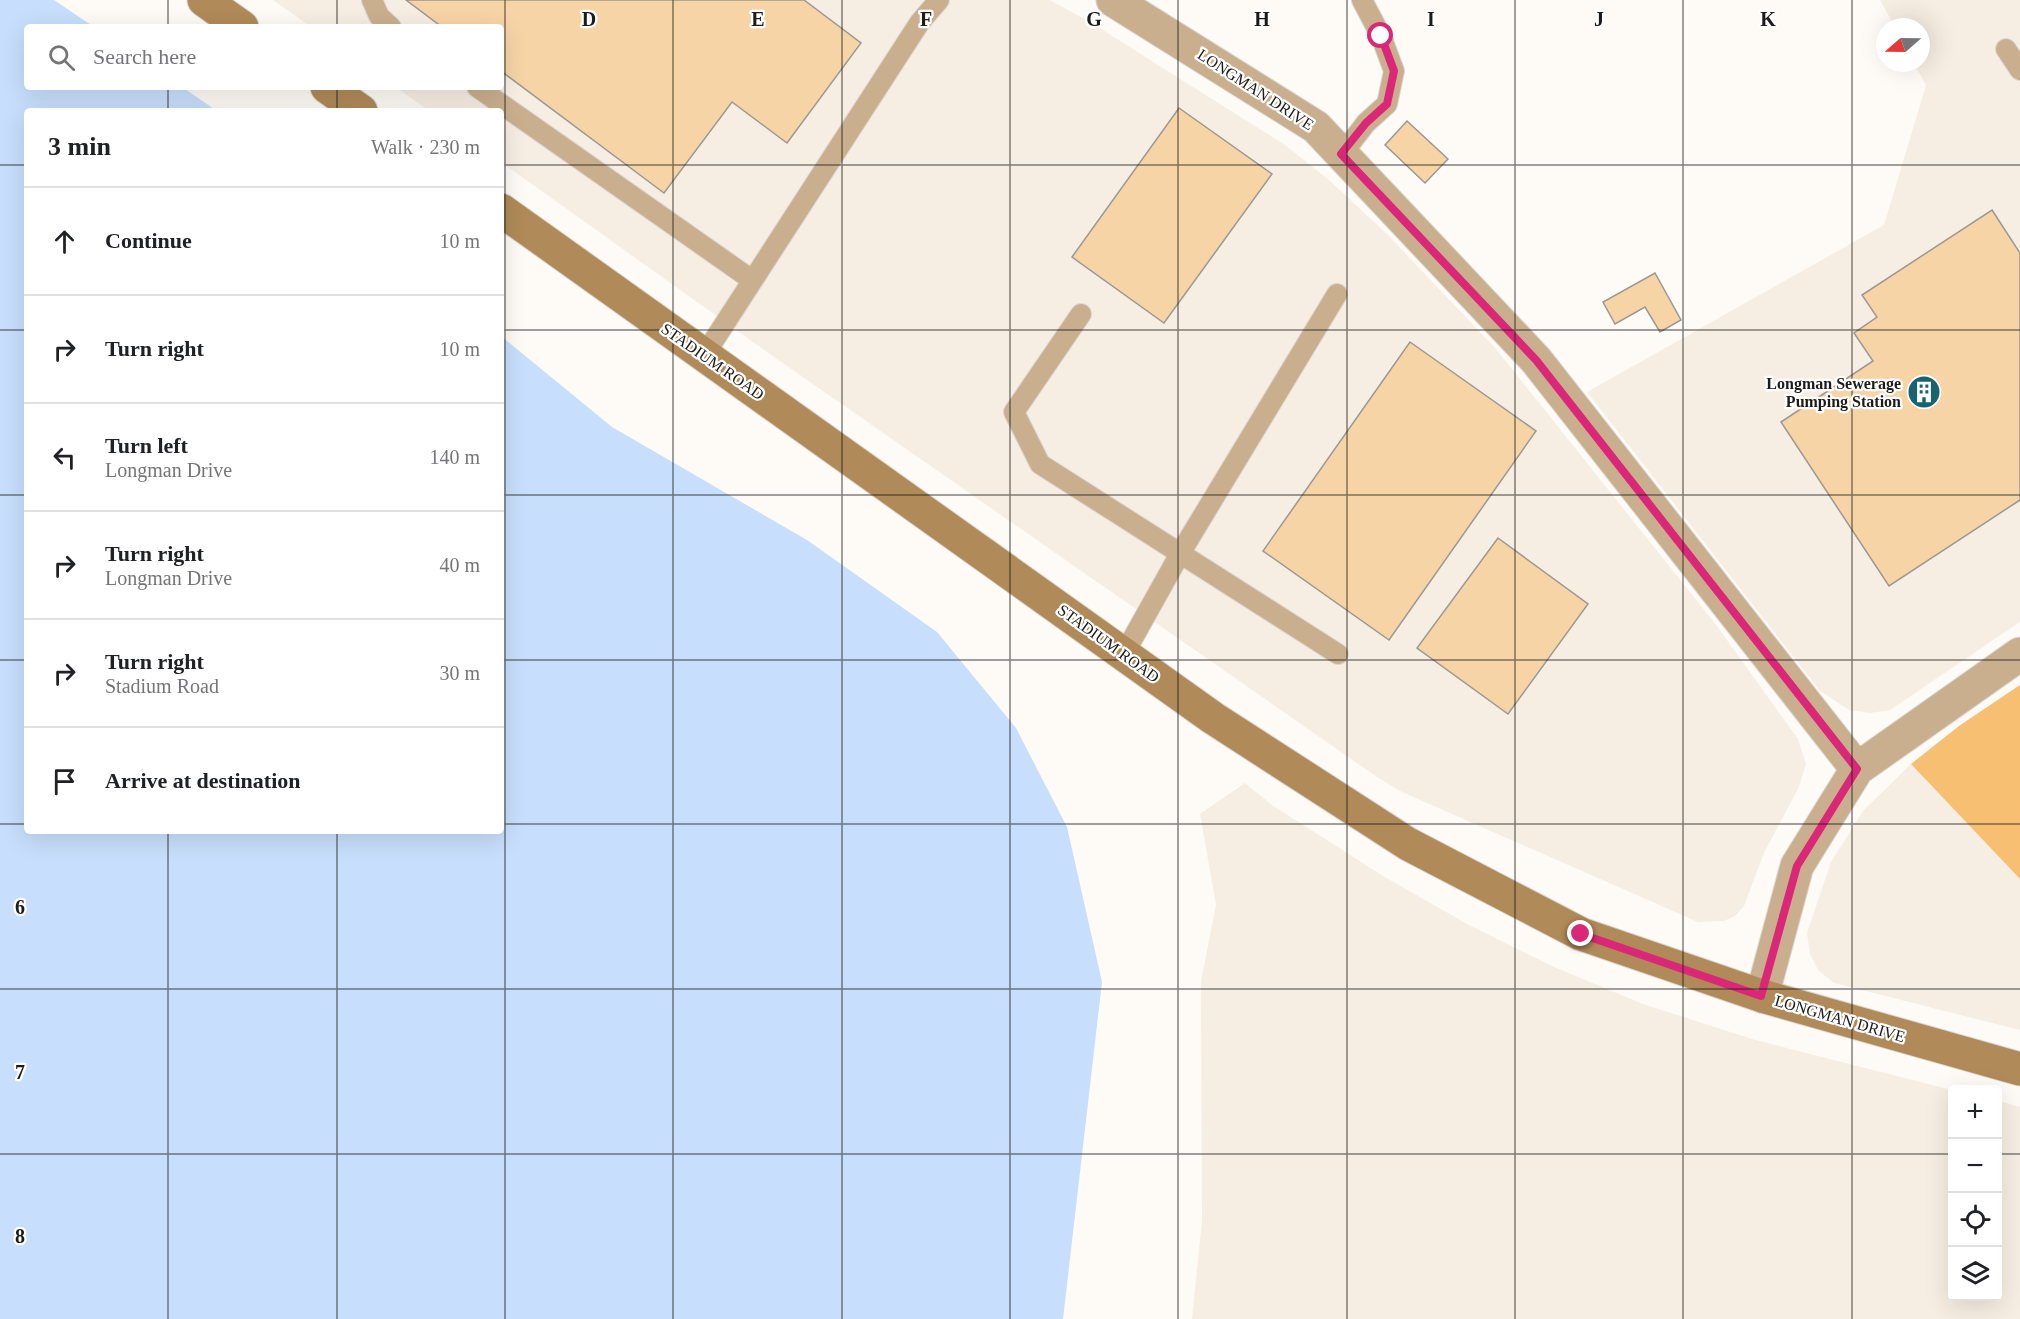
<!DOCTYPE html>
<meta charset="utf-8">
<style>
body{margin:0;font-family:"Times New Roman",serif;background:#f2f2f2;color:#202124}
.controls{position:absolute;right:18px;bottom:18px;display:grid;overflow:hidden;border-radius:6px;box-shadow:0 6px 24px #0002}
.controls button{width:54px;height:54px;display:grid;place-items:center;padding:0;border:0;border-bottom:2px solid #e0e0e0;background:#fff;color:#202124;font:30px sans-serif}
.compass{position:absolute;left:1876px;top:18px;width:54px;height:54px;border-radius:50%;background:#fff;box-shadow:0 6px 24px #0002;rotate:250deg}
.stop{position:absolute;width:18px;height:18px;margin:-14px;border:4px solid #db2777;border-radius:50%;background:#fff}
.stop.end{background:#db2777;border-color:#fff;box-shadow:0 2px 6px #0008}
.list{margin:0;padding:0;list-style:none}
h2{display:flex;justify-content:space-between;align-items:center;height:78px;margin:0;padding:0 24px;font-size:26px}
h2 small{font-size:20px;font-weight:400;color:#757577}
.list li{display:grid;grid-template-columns:39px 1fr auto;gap:18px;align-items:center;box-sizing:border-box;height:108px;padding:0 24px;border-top:2px solid #e0e0e0}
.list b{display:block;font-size:22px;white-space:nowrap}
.list p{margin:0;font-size:20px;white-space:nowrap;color:#757577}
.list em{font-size:20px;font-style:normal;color:#757577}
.icon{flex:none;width:33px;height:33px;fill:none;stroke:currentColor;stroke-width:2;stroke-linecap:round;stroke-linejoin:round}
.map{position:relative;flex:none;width:2020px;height:1319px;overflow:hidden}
.search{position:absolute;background:#fff;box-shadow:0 6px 24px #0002;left:24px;top:24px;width:480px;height:66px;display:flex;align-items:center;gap:15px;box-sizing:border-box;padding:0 21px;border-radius:6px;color:#757577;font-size:22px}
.panel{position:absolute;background:#fff;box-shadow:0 6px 24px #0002;left:24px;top:108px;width:480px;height:726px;border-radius:6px}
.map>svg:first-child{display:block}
</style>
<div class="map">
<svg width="2020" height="1319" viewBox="0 0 2020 1319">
<rect width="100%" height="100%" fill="#fefaf5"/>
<g fill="#f7eee3">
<polygon points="273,0 1050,0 1090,22 1285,145 1329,180 1387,234 1496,349 1717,626 1798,739 1806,764 1799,787 1764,853 1744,906 1735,916 1724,921 1698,922 1402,792 1377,777 767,352 501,162 501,111 429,111 396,87 501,87 501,27 311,27"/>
<polygon points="1880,0 2020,0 2020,622 1890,710 1870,713 1849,710 1820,691 1587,392 1884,225 1926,85 1914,63 1921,63 1921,27 1895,27"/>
<polygon points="1911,764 2020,879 2020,1030 1834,983 1818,970 1810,954 1807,933 1831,862 1863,811"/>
<polygon points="1245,783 1272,805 1383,876 1469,925 1554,967 1643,1004 1752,1039 1952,1090 1952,1296 1998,1296 1998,1101 2020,1107 2020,1319 1192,1319 1202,1221 1201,981 1216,905 1200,814"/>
</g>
<polygon fill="#f7bf72" points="2020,685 2020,879 1911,764 1959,726"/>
<polygon fill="#c7dffc" points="0,0 54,0 94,27 27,27 27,87 182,87 217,111 27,111 27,831 501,831 501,336 612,427 807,540 937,632 1016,728 1067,827 1102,982 1063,1319 0,1319"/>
<g fill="#f7d4a6" stroke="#9b9893" stroke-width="1.5">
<polygon points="406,0 804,0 861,43 787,143 732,102 664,193 501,71 501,27 442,27"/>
<polygon points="1179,108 1272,174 1164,323 1072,257"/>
<polygon points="1407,121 1448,159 1425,183 1385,145"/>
<polygon points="1992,210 2020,253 2020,500 1889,586 1781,422 1873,361 1854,333 1877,317 1862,295"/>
<polygon points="1655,273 1681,320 1660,332 1645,307 1615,324 1603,302"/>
<polygon points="1410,342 1536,431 1389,640 1263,551"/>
<polygon points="1498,538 1588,604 1508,714 1417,648"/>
</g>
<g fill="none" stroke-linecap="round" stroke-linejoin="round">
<defs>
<g id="lane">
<polyline points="372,0 379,16 391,27"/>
<polyline points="2006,49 2020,70"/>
<polyline points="477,87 752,280"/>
<polyline points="1342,154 1366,123 1387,104 1394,71 1381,36 1362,0"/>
<polyline points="1081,314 1014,412 1040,464 1338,654"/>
<polyline points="705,354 920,22 939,0"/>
<polyline points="1124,654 1181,552 1337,294"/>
</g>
<g id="street">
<polyline points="1113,0 1316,127 1536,360 1857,769"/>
<polyline points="1762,996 1797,866 1857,769 2020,654"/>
</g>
<g id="secondary">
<polyline points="204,0 242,27"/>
<polyline points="327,87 361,111"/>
<polyline points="501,210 1213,718 1408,844 1581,934 1762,996 2020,1069"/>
</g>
</defs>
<use href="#lane" stroke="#dad6d2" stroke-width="22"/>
<use href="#street" stroke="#dad6d2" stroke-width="35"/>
<use href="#secondary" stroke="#dad6d2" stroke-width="35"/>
<use href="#lane" stroke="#c9af8e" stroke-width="20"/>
<use href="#street" stroke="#c9af8e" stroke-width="33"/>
<use href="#secondary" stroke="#b08a58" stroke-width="33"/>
</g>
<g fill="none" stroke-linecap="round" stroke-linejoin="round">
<polyline stroke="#db2777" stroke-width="8" points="1381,36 1394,71 1387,104 1366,123 1341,154 1536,360 1857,769 1797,866 1761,996 1581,934"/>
</g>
<path fill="none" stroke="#1c1b19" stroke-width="1.5" stroke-opacity="0.55" d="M168 0V27M337 0V27M505 0V1319M673 0V1319M842 0V1319M1010 0V1319M1178 0V1319M1347 0V1319M1515 0V1319M1683 0V1319M1852 0V1319M168 87V111M337 87V111M0 165H27M501 165H2020M0 330H27M501 330H2020M0 495H27M501 495H2020M0 660H27M501 660H2020M0 824H27M501 824H2020M168 831V1319M337 831V1319M0 989H2020M0 1154H1952M1998 1154H2020"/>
<defs>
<symbol id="building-disc" viewBox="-11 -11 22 22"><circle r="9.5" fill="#196370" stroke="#fff"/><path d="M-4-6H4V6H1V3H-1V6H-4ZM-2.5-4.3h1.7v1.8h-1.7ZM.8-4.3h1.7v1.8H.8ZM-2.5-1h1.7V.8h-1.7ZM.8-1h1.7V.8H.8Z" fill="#fff"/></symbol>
</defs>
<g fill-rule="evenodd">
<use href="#building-disc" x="1905" y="373" width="38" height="38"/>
</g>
<g text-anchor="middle" stroke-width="4.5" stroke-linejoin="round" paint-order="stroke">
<g font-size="16" fill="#1c1b19" stroke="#fff">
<text transform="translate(1256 89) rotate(33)" y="6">LONGMAN DRIVE</text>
<text transform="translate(713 361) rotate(35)" y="6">STADIUM ROAD</text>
<text transform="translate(1109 643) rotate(36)" y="6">STADIUM ROAD</text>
<text transform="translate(1840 1018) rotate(16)" y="6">LONGMAN DRIVE</text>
</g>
<g font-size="16" font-weight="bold" fill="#1c1b19" stroke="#fff" text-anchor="end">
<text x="1901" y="389">Longman Sewerage<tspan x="1901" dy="18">Pumping Station</tspan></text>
</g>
</g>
<g font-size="20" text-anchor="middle" font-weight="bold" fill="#1c1b19" stroke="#fff" stroke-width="4.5" stroke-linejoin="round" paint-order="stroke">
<text x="589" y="26">D</text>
<text x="758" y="26">E</text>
<text x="926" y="26">F</text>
<text x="1094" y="26">G</text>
<text x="1262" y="26">H</text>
<text x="1431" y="26">I</text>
<text x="1599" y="26">J</text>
<text x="1768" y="26">K</text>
<text x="20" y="914">6</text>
<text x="20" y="1079">7</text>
<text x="20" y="1243">8</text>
</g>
</svg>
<div class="controls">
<button>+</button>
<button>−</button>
<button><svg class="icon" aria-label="locate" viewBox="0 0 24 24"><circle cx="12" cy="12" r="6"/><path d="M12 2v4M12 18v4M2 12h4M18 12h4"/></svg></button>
<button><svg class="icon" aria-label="layers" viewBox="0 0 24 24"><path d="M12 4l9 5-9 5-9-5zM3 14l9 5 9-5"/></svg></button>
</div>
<svg class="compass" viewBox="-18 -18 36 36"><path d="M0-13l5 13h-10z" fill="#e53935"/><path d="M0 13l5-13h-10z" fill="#757577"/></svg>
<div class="stop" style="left:1381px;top:36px"></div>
<div class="stop end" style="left:1581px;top:934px"></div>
<div class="search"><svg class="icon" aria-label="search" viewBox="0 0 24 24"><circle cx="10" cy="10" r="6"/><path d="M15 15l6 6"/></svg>Search here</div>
<section class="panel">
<h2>3 min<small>Walk · 230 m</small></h2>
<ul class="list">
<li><svg class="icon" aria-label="ahead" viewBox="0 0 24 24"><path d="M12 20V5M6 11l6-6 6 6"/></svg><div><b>Continue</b></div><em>10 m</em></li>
<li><svg class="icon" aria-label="right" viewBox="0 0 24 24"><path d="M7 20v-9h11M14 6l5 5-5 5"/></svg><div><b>Turn right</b></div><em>10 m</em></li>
<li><svg class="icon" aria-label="left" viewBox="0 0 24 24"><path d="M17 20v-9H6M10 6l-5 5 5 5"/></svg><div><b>Turn left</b><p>Longman Drive</p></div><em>140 m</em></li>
<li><svg class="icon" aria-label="right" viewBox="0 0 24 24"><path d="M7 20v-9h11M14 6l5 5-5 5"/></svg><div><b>Turn right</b><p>Longman Drive</p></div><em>40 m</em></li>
<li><svg class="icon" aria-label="right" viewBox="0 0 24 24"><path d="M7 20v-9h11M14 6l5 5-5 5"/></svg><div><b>Turn right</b><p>Stadium Road</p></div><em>30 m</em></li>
<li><svg class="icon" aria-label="arrive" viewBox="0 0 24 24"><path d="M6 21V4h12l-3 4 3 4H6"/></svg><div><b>Arrive at destination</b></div></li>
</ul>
</section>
</div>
